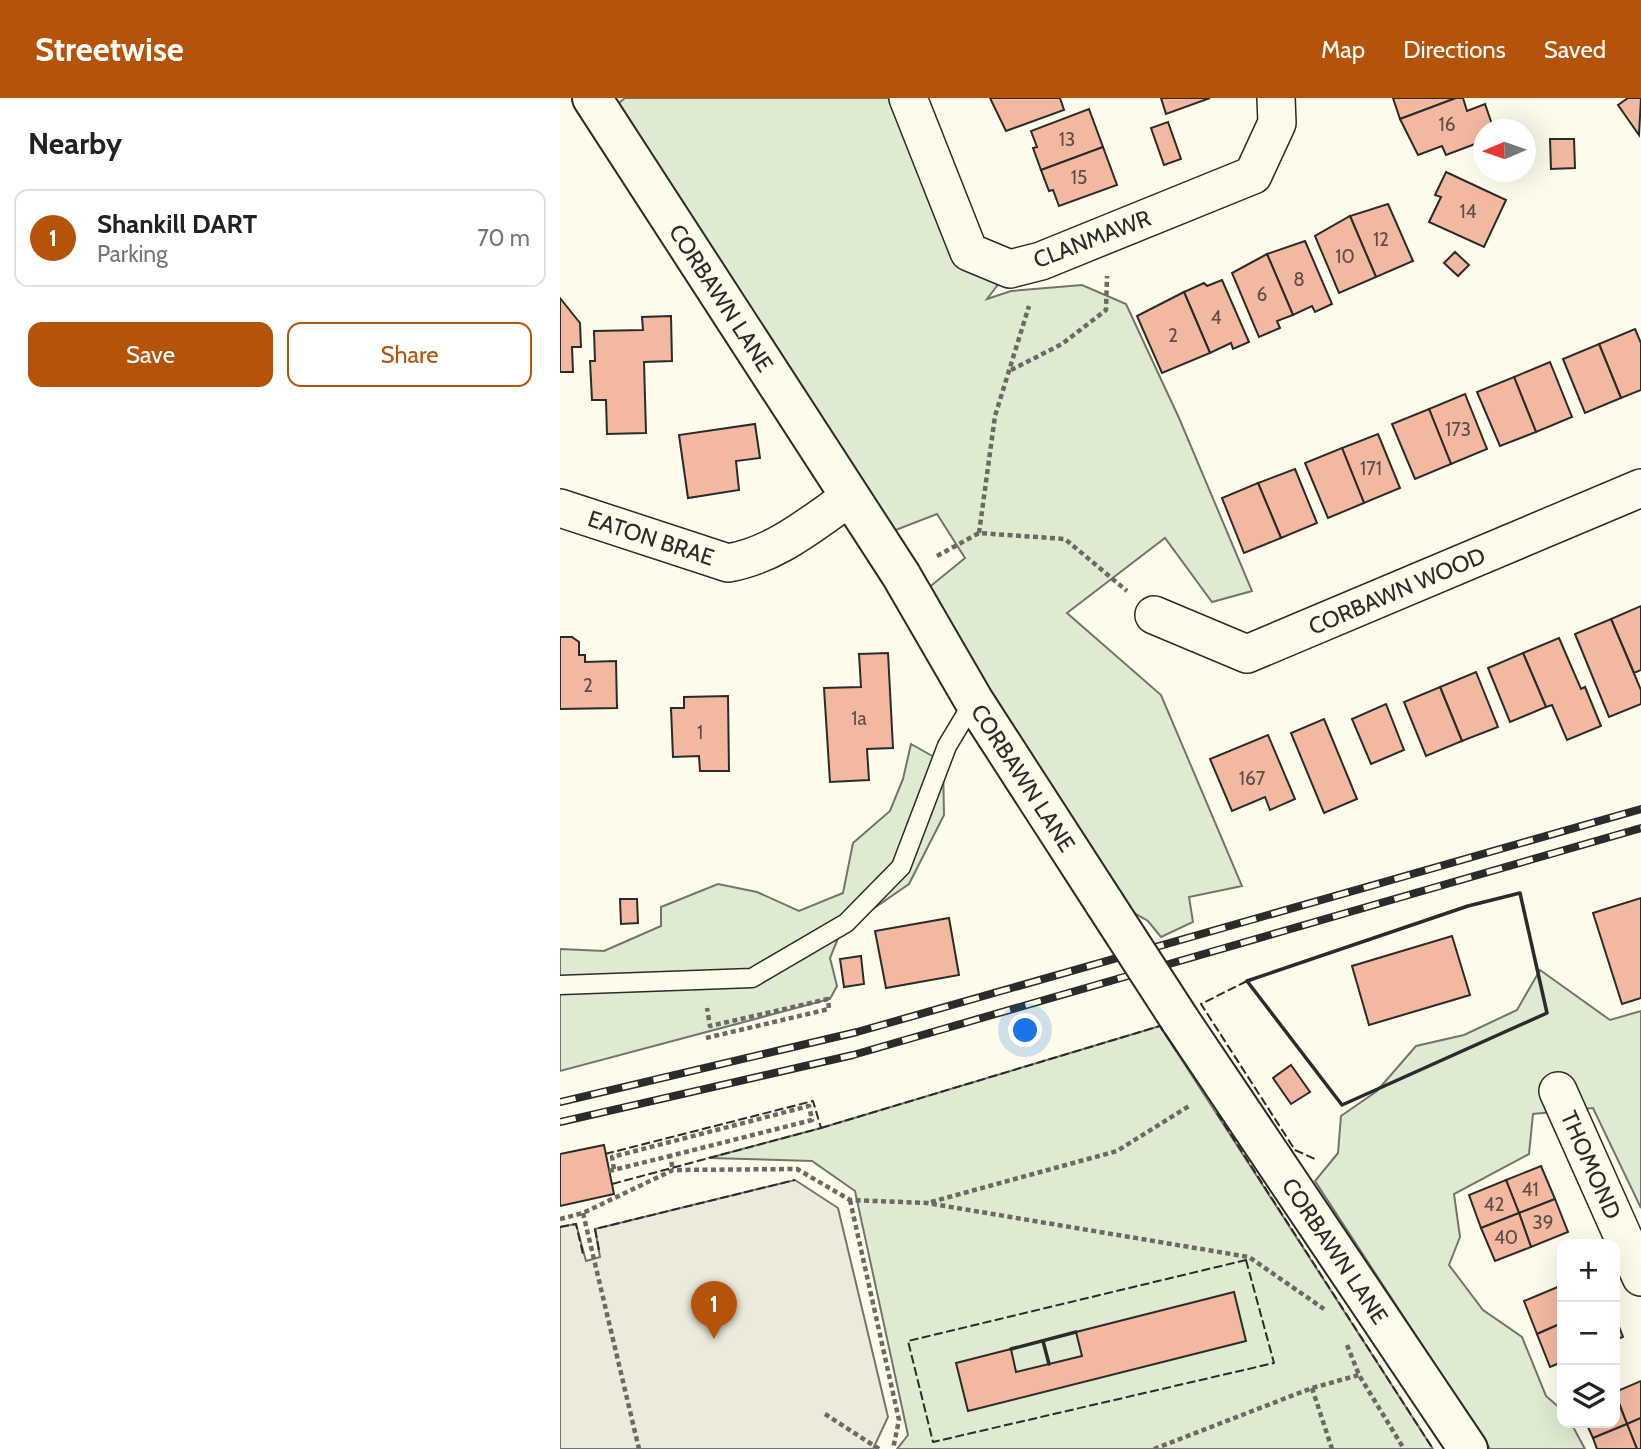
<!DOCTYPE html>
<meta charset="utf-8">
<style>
body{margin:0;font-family:Cabin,sans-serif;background:#f6f6f6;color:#222}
.controls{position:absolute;right:21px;bottom:21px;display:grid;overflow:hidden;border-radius:14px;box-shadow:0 7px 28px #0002}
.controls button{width:63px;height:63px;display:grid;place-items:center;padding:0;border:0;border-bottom:2px solid #e0e0e0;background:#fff;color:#222;font:35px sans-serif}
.compass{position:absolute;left:913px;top:21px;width:63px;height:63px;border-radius:50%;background:#fff;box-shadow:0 7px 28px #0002;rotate:268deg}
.you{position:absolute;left:466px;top:933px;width:24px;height:24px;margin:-18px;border:5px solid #fff;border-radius:50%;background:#1a73e8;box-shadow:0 0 0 10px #1a73e833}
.badge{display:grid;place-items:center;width:46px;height:46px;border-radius:50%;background:#b45309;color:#fff;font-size:23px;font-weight:700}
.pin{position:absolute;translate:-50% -58px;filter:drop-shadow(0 2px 4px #0008)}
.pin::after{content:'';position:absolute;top:37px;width:24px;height:21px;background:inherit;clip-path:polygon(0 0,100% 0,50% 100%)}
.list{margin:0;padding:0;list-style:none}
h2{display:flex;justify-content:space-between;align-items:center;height:91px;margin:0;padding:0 28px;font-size:30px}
h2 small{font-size:23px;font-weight:400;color:#767676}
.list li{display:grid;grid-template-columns:46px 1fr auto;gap:21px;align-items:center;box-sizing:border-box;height:98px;margin:0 14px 14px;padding:0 14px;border:2px solid #e0e0e0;border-radius:14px}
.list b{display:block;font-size:26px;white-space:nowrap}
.list p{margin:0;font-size:23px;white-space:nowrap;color:#767676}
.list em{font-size:23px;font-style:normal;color:#767676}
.actions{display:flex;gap:14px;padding:21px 28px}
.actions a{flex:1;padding:16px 0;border:2px solid #b45309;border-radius:14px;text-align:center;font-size:24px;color:#b45309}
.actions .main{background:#b45309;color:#fff}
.icon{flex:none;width:38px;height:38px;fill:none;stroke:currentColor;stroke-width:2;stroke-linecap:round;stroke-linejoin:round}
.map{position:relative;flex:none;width:1081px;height:1351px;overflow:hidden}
header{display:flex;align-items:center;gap:42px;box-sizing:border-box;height:98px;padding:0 35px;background:#b45309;color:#fff}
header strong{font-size:33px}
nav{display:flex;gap:38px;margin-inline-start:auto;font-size:24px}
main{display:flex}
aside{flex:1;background:#fff}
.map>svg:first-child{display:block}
</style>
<header>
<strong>Streetwise</strong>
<nav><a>Map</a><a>Directions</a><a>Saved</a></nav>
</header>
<main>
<aside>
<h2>Nearby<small></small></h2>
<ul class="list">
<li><span class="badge">1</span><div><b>Shankill DART</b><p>Parking</p></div><em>70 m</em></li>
</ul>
<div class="actions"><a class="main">Save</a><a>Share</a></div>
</aside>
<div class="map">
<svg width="1081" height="1351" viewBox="0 0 1081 1351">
<rect width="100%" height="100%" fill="#fdfbea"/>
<g fill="#deebd1" stroke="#74746e" stroke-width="2">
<polygon points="65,0 348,0 409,154 450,171 427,201 451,193 522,187 566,206 619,320 692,493 652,504 605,440 507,515 601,597 682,788 629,799 633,824 601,839 588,823 571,813 372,506 367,491 405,460 377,416 328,435 59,5"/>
<polygon points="351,646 383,664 384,717 349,786 281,833 270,860 277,888 270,901 0,973 0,851 44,853 101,828 101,809 158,786 197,794 239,813 283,795 293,745 330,713 343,681"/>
<polygon points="980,872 1050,922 1081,913 1081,1110 1033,1010 973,1016 969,1056 894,1096 900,1139 889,1167 923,1212 962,1239 986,1298 1002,1312 1002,1325 1011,1325 1025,1351 930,1351 755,1083 778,1055 781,1018 817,993 856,948 904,937 957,912"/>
<polygon points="600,928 873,1351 337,1351 348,1337 295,1093 252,1063 149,1060 261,1030"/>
</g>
<polygon fill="#eceadb" stroke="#74746e" stroke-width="2" points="235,1082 278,1110 328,1319 313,1351 0,1351 0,1129 16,1126 26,1163 40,1159 35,1131"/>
<g fill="#f2b8a0" stroke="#2b2b2b" stroke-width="2">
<polygon points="430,0 500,0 504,12 446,33"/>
<polygon points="601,0 650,0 606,16"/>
<polygon points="833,0 896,0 840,21"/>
<polygon points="896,0 903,0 907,13 925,6 934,32 923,32 923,43 886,57 882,48 858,57 840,21"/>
<polygon points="1068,0 1081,0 1079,37 1058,7"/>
<polygon points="529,11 543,49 481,72 473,50 477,49 471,33"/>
<polygon points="608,24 621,61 604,67 591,30"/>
<polygon points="990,41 1014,41 1015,70 991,71"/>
<polygon points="543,49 557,87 499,108 493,92 489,93 481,72"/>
<polygon points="886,74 946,102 924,149 869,124 881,99 875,97"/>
<polygon points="828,106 853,163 816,179 790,118"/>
<polygon points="790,118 816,179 779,195 755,138"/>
<polygon points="745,143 772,206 755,214 752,208 733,217 707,156"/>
<polygon points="895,154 909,167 898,178 884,165"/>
<polygon points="707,156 733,217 717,223 720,230 699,239 672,175"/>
<polygon points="662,182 689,244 673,251 671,245 650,255 624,194 644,185 647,188"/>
<polygon points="624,194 650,255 602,275 577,218"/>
<polygon points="0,200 20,225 21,249 12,249 13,274 0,274"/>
<polygon points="111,218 112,263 84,264 86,335 47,336 46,302 32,302 30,263 35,263 34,233 83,232 82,219"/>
<polygon points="1075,231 1081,245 1081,292 1061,300 1039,246"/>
<polygon points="1039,246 1061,300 1025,315 1003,261"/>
<polygon points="990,264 1012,319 976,334 954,279"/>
<polygon points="954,279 976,334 940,348 917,294"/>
<polygon points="905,296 927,351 891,366 869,311"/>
<polygon points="869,311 891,366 855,381 832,326"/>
<polygon points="195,326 200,360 176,363 179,392 128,400 119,337"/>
<polygon points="818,336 840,390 804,405 782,350"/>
<polygon points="782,350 804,405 768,420 745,365"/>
<polygon points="735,371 757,425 721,440 698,385"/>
<polygon points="698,385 721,440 684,455 662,400"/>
<polygon points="1081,508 1081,572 1074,575 1051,521"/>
<polygon points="1051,521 1081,592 1081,606 1049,619 1015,536"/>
<polygon points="0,539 12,539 19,544 19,557 25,557 25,564 56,563 57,610 0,611"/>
<polygon points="999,540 1021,591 1025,589 1041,628 1007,642 992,607 986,609 963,555"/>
<polygon points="328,555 333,650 307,651 309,682 270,684 264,590 301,589 299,556"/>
<polygon points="963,555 986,609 950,624 928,570"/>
<polygon points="916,574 938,629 902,643 880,589"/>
<polygon points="880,589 902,643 866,658 844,604"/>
<polygon points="168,598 169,673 140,673 139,658 113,659 111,610 124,610 124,599"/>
<polygon points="826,606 844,652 811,666 792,621"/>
<polygon points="764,621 797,701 764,715 731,635"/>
<polygon points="708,637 735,701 710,712 705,699 672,713 650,661"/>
<polygon points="1081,800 1081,900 1062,906 1033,815"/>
<polygon points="60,801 77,801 78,825 61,826"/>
<polygon points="389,820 399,877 326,890 315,833"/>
<polygon points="892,838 910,897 809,927 792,868"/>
<polygon points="301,858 304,886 284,889 280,861"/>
<polygon points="731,967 750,994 731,1006 713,980"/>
<polygon points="44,1047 54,1096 0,1108 0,1056"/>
<polygon points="981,1068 995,1101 959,1115 946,1082"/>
<polygon points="946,1082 959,1115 921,1130 909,1097"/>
<polygon points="995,1101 1008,1134 971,1149 959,1115"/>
<polygon points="959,1115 971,1149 935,1163 921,1130"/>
<polygon points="1000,1188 1002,1225 977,1236 964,1203"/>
<polygon points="674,1194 686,1243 408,1313 396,1265 451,1251 456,1274 522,1258 516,1234"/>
<polygon points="1055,1218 1063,1239 1055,1242"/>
<polygon points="1002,1225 1002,1264 990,1269 977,1236"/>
<polygon points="1081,1283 1081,1320 1067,1326 1055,1294"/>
<polygon points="1055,1296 1067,1326 1033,1340 1026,1325 1055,1325"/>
<polygon points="1081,1320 1081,1351 1077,1351 1067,1326"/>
<polygon points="1067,1326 1077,1351 1037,1351 1033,1340"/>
</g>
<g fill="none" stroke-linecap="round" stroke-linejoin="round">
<defs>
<polyline id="service" points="0,887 192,880 286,825 341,769 387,648 414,603"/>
<g id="minor">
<polyline points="348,0 409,154 450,171 481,163 693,77 717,25 716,0"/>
<path d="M0 410 168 465C215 457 251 426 290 399"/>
<polyline points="594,517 687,556 1081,390"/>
<polyline points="998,993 1081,1179"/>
</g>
<g id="tertiary">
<polyline points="32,0 341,477 414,603 545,806"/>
<polyline points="620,922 908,1351"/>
</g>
</defs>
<use href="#service" stroke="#2b2b2b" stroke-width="21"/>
<use href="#minor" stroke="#2b2b2b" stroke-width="40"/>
<use href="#tertiary" stroke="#2b2b2b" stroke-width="42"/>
<g stroke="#6a6964" stroke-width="4.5" stroke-dasharray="5 3.5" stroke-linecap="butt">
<polyline points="451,272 502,246 546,212 547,178"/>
<polyline points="419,435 435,318 469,208"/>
<polyline points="377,458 419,435 505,441 567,493"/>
<polyline points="146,940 269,911 268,901 150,928 147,910"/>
<polyline points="54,1071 52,1059 249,1008 252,1022 110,1058 113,1072"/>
<polyline points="49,1073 110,1058"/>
<polyline points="290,1102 339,1322 333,1351"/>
<polyline points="371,1104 557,1053 629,1008"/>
<polyline points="23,1115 79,1351"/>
<polyline points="0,1121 23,1115 113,1072 237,1071 290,1102 367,1105 689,1159 764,1211"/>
<polyline points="787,1247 799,1277 844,1351"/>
<polyline points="752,1290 772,1351"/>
<polyline points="265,1316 319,1351"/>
<polyline points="594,1351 752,1290 799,1277"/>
</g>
<use href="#service" stroke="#fdfbea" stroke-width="18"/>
<use href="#minor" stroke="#fdfbea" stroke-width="37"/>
<use href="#tertiary" stroke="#fdfbea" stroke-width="38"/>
<defs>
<g id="rail">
<polyline points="0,1004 297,934 1081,711"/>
<polyline points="0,1024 293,957 1081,730"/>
</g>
</defs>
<use href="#rail" stroke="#2b2b2b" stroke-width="8"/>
<use href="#rail" stroke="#fdfbea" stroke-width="5" stroke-dasharray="16" stroke-linecap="butt"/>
<defs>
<polyline id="tertiary-bridge" points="545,806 620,922"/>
</defs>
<use href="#tertiary-bridge" stroke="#2b2b2b" stroke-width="42" stroke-linecap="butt"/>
<use href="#tertiary-bridge" stroke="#fdfbea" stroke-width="38"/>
<g stroke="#2b2b2b" stroke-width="2" stroke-dasharray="9 3.5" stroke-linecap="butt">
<polyline points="687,883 641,906 735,1052 757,1062"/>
<polyline points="657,1015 873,1351"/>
<polyline points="261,1030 600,928 617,954"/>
<polyline points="45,1056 253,1003 261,1030 52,1086"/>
<polyline points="0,1129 16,1126 23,1156"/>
<polyline points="39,1152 35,1131 235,1082"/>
<polygon points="686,1162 714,1265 373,1344 348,1243"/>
</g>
<g stroke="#2b2b2b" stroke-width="3.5">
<polygon points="960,795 987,915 782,1007 687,883 908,808"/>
<polyline points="483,1243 489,1266"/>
<polyline points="451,1251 516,1234"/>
</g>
</g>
<g text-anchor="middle" stroke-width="5" stroke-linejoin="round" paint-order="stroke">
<g font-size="19" fill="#5d4e48">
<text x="887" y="33">16</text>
<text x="507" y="48">13</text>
<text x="519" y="86">15</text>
<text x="908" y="120">14</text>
<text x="821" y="148">12</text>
<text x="785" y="165">10</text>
<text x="739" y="188">8</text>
<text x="702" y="203">6</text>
<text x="656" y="226">4</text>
<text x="613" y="244">2</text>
<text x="898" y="338">173</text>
<text x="811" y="377">171</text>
<text x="28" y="594">2</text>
<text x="299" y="627">1a</text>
<text x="140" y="641">1</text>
<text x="692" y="687">167</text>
<text x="970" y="1098">41</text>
<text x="934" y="1113">42</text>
<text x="983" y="1131">39</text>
<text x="946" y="1146">40</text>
</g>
<g font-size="23" fill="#2b2b2b" stroke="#fdfbea">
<text transform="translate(532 141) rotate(-21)" y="8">CLANMAWR</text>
<text transform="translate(161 200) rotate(57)" y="8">CORBAWN LANE</text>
<text transform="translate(91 440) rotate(18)" y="8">EATON BRAE</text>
<text transform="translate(837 493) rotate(-23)" y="8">CORBAWN WOOD</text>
<text transform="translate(463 680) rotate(57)" y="8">CORBAWN LANE</text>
<text transform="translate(1031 1067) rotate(66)" y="8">THOMOND</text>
<text transform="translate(775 1153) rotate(56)" y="8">CORBAWN LANE</text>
</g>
</g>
</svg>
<div class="controls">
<button>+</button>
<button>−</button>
<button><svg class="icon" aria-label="layers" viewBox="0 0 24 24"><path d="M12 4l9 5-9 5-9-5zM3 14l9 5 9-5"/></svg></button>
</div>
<svg class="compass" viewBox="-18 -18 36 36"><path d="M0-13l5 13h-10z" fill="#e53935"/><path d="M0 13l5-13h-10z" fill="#767676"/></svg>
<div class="you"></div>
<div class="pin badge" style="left:154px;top:1241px">1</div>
</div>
</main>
